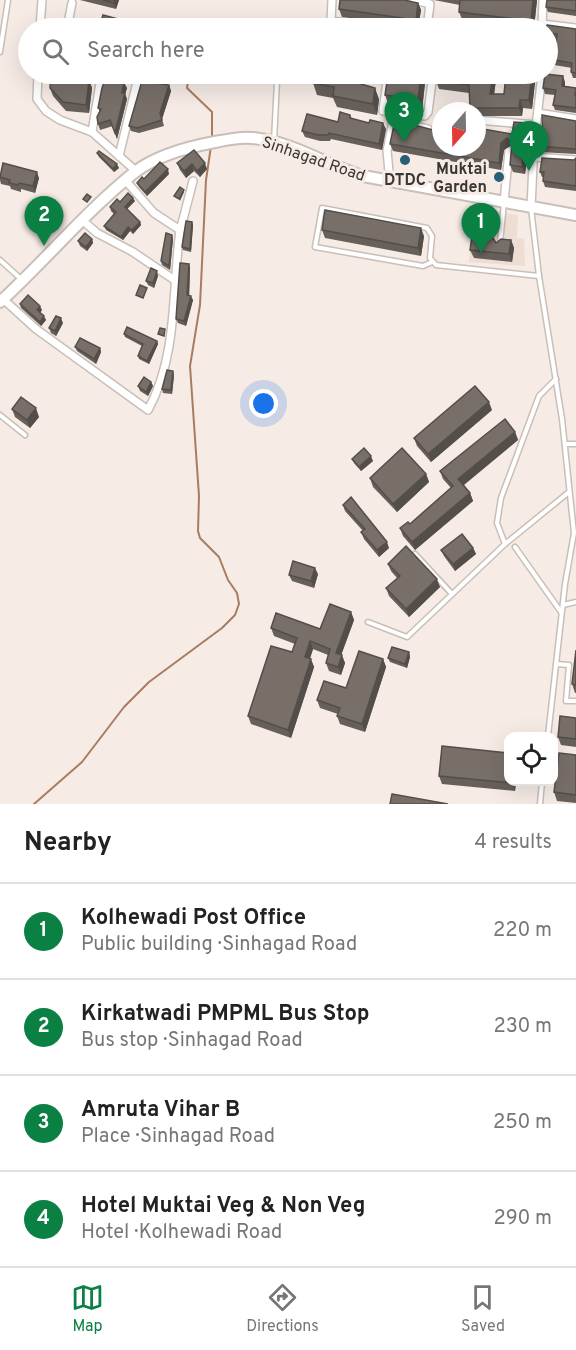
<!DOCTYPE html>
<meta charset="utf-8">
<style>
body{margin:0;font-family:Overpass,sans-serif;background:#f6f6f6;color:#222}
.controls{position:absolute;right:18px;bottom:18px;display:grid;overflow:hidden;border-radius:12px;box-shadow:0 6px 24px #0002}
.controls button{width:54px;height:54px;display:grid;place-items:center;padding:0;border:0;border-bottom:2px solid #e0e0e0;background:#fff;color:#222;font:30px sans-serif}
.compass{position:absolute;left:432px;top:102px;width:54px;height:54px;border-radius:50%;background:#fff;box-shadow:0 6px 24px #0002;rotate:200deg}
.you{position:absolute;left:264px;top:404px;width:21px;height:21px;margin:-15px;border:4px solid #fff;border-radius:50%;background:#1a73e8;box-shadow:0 0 0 9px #1a73e833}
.badge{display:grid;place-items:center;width:39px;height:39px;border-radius:50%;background:#0b8043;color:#fff;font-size:20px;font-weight:700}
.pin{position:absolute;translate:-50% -50px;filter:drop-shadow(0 2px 3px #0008)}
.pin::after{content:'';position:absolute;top:32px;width:21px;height:18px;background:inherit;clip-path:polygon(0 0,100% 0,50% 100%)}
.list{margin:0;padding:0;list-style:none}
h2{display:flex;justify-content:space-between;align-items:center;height:78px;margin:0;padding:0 24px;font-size:26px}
h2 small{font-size:20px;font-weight:400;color:#767676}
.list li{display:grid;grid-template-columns:39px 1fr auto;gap:18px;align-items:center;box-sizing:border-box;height:96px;padding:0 24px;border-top:2px solid #e0e0e0}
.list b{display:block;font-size:22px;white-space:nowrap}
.list p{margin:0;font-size:20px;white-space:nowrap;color:#767676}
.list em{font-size:20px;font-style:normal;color:#767676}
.icon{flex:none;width:33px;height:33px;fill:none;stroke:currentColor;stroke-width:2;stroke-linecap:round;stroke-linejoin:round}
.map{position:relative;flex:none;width:576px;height:804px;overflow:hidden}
.search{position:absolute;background:#fff;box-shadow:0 6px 24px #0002;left:18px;right:18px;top:18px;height:66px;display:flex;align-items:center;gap:15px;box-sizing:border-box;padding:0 21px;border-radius:33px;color:#767676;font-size:22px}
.sheet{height:462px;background:#fff}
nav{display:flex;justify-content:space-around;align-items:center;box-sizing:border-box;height:84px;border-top:2px solid #e0e0e0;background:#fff;font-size:16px;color:#767676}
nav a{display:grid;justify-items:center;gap:3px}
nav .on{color:#0b8043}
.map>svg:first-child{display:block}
</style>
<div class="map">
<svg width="576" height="804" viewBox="0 0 576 804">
<rect width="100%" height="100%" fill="#f6ebe5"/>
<polygon fill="#eeddd3" points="473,208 518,215 517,238 524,239 525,266 469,262"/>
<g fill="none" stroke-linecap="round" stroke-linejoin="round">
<g stroke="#a97c60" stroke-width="2">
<polyline points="189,74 187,88 212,112 212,140"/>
<polyline points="34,804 82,762 124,707 149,682 222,628 235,615 239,604 237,593 228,580 219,557 200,538 198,531 199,496 190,366 200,305 206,180 211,146"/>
</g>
<defs>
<g id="service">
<polyline points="0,52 8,0"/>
<polyline points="247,74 252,80 307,80 312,79 313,74"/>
<polyline points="274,141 277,81"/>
<polyline points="531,208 539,276 562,419 574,533 565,584 548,736"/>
<polyline points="500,243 504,203"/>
<polyline points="0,260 21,279"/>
<polyline points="432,262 423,266 315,247 322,208 427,228 432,236 430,258 436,265 539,276"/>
<polyline points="0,415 25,435"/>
<polyline points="565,444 576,444"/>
<polyline points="505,544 497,523 501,498 539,396 556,379"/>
<polyline points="515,547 561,612"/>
<polyline points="415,554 452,594"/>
<polyline points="563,605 576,602"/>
<polyline points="368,622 407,637 505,544 569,492"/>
<polyline points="556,664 569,665 566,701 576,701"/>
<polyline points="540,804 542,782"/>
</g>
<g id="minor">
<polyline points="332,0 331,21 385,28"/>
<polyline points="414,0 430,4 427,28"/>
<polyline points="542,24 576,28"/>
<polyline points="542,26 543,0"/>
<polyline points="40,28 42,0"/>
<polyline points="67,28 72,3"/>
<polyline points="430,28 444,28"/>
<polyline points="38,74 37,99 46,111 60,120 92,132 136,171"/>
<polyline points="388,74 383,111 425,116 428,112 433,74"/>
<polyline points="488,74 513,76"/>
<polyline points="538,113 576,119"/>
<polyline points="477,120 536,125"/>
<polyline points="415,126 428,129"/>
<polyline points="92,132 101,77"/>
<polyline points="119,156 139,74"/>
<polyline points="534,157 576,160"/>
<polyline points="390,182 387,151 393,121 401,123"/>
<polyline points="504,202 509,151"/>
<polyline points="531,207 534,144 542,74"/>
<polyline points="82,220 97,233 133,252 176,281"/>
<polyline points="180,231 193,181"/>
<path d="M3 299 36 329 148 410C178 356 172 289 180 230L154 213 126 181"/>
</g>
<path id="primary" d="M0 302C46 260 86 211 135 172 157 155 188 147 215 142 231 139 245 136 260 139 296 144 328 166 363 176L576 215"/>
</defs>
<use href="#service" stroke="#c9bfb9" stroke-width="7"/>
<use href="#minor" stroke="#c9bfb9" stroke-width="10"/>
<use href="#primary" stroke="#c9bfb9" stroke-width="14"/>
<use href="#service" stroke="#fff" stroke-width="4"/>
<use href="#minor" stroke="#fff" stroke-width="7"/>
<use href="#primary" stroke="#fff" stroke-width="10"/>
</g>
<g fill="#675f5a">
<polygon points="80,0 119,0 116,9"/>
<polygon points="434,0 537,0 534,28 462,19 459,12 460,5"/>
<polygon points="576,0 576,16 548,12 546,7"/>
<polygon points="418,3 421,10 418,28 342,17 339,9"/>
<polygon points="548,28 576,29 576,78 573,78 571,72 572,68 548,64 548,48 555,50 556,39 548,38"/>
<polygon points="51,74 75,74 75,79 89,80 92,88 89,113 66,111 53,96 50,88"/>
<polygon points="106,74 117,74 116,80 127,88 125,94 127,99 117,139 113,126 100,130 98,124 100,112 98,108 107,74"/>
<polygon points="145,74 170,74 169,79 145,75"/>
<polygon points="253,74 307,74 307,75 254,75"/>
<polygon points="315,74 383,74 381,81 351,76 350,81 379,99 377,115 337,107 333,98 317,95 313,83"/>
<polygon points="388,74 426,74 422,110 389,106 385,95"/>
<polygon points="532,74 535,82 532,109 523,108 522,116 477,116 477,111 471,111 470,108 469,93 439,89 436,81 496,80 494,94 504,94"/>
<polygon points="565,82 565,86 576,88 576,113 555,110 553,105 555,95 545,94 543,88"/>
<polygon points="169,85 171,91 162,119 164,126 139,133 131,131 129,126"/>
<polygon points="350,115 352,119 386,129 382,150 331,139 330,141 320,141 305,137 302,131 338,122"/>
<polygon points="576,121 576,154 539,152 537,146 543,139"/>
<polygon points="530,130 525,174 513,172 510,165 512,147 510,146 504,150 501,170 393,151 390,144 441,147"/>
<polygon points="194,150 207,169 200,177 194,171 186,178 180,170 177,163"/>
<polygon points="97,153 119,168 114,172 99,157"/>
<polygon points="576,158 576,191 545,187 543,181 544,177 542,177 540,172 574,160"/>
<polygon points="0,174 39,178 35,193 21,189 21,192 11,189 10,186 1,184 0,180"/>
<polygon points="169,174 147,196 139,187 137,183"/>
<polygon points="135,201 127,209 140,222 141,225 133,234 130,231 123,240 106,230 104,226 114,214 111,211 110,207 120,202"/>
<polygon points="192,222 193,225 191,252 183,250 182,247"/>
<polygon points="322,230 424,236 421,256 325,238"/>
<polygon points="92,239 93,243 87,251 80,246 78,241"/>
<polygon points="173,239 170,270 162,265 161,261"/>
<polygon points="511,240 514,248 512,262 474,258 470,250"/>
<polygon points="189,264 190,268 189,296 193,300 186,326 178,323 176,319"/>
<polygon points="158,276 154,288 148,285 146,281"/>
<polygon points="20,304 42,310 40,313 46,320 41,326 21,308"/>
<polygon points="63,323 56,336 51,333 49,328"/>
<polygon points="124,334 157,341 158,344 149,364 139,359 138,356 142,346 125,337"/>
<polygon points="75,347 100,348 101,352 96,364 77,351"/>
<polygon points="174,375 172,394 163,393 162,389"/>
<polygon points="151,382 153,386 148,396 140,391 138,386"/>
<polygon points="12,409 39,417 30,428 15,417"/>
<polygon points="492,410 431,462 417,446 414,438"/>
<polygon points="515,432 518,440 464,485 470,493 473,501 415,550 403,536 400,528 410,524 451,488 443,479 440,471"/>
<polygon points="352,459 373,461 361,471 354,463"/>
<polygon points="426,474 429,482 397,512 373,487 370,478"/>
<polygon points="343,505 389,548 379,557 364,539 361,532 363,531 345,511"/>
<polygon points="473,548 476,554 455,571 444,556 441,550"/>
<polygon points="388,564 440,587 409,617 389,596 386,588 397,578 391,571"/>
<polygon points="318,574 314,588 292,581 289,575"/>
<polygon points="351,612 354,620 341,655 345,663 341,675 329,671 326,663 328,655 313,649 310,658 314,667 291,738 251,724 248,716 292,652 295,644 274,636 271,628 320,629"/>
<polygon points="576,650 576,693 575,693 572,684"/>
<polygon points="409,652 410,657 407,668 390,662 388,658"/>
<polygon points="383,659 386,667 365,732 340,724 337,716 338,714 320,708 317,700 346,688"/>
<polygon points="576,718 576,747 561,745 558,737"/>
<polygon points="576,755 576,803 557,801 554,792"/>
<polygon points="439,776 516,782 515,791 442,784"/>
</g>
<g fill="#544e4a">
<polygon points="115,0 119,0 116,9 114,3"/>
<polygon points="533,0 537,0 534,28 531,21"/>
<polygon points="418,3 421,10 418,28 416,20"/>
<polygon points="72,74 75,74 75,87 72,78"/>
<polygon points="114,74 117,74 115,85 113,79"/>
<polygon points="345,74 350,74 351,76 348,90 344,79"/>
<polygon points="379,74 383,74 381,81"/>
<polygon points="421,74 426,74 422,110 418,99"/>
<polygon points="493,74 496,80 493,102 490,94"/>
<polygon points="532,74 535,82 532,109 529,100"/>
<polygon points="563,76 565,82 564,91 562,86"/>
<polygon points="89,80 92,88 89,113 86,105"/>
<polygon points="124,82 127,88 125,94 127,99 117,139 115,133 122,93"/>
<polygon points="169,85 171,91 162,119 160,113"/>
<polygon points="375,88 379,99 377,115 373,104"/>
<polygon points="520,100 523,108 522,116 519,108"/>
<polygon points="383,123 386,129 382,150 379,144"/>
<polygon points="527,123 530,130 525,174 522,167"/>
<polygon points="507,138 510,146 504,150 501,170 499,163 501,143"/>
<polygon points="205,163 207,169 200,177 197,171"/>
<polygon points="117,164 119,168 114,172 113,169"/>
<polygon points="192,164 194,171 186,178 184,171"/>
<polygon points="168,169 169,174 147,196 145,192"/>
<polygon points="37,172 39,178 35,193 33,186"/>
<polygon points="184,190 184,192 180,201 179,199"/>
<polygon points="133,198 135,201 126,210 125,207"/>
<polygon points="140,222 141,225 133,234 132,230"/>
<polygon points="192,222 193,225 191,252 190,249"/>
<polygon points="128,227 130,231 123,240 121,237"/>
<polygon points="421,228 424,236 421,256 418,248"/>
<polygon points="172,235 173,239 170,270 169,266"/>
<polygon points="92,239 93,243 87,251 86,247"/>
<polygon points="511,240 514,248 512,262 509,254"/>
<polygon points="189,264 190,268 189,300 187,295"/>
<polygon points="157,271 158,276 154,288 153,283"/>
<polygon points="191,296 193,300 186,326 184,321"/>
<polygon points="40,306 42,310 38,315 37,310"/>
<polygon points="44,316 46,320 41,326 40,322"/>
<polygon points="61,318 63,323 56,336 55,331"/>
<polygon points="157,341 158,344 149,364 147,361"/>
<polygon points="100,348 101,352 96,364 94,359"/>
<polygon points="173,371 174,375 172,394 171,390"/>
<polygon points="151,382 153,386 148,396 146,392"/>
<polygon points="489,402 492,410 431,462 428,454"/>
<polygon points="36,408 39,417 30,428 27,420"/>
<polygon points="515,432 518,440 461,487 458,479"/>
<polygon points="371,456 373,461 361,471 359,467"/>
<polygon points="426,474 429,482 397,512 393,504"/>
<polygon points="470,493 473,501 415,550 412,542"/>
<polygon points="387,542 389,548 379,557 377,550"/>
<polygon points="473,548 476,554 455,571 453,564"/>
<polygon points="315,568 318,574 314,588 311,581"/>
<polygon points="437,579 440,587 409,617 406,609"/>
<polygon points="351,612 354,620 339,661 336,653"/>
<polygon points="310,641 313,649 308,665 305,657"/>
<polygon points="409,652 410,657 407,668 405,664"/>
<polygon points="342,655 345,663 341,675 338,667"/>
<polygon points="311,659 314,667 291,738 288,730"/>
<polygon points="383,659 386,667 365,732 362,724"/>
<polygon points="512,782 516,782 515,791 512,783"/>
</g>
<g fill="#786f69" stroke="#544e4a" stroke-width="1.5">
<polygon points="103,0 115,0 114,3"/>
<polygon points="340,0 404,0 418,3 416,20 339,9"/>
<polygon points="460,0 533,0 531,21 459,12"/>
<polygon points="547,0 576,0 576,11 546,7"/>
<polygon points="103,15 148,27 169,28 99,28"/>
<polygon points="331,23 362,27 362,28 331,28"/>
<polygon points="547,25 576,29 576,73 571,72 572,63 548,59 548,48 555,50 557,34 548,33 548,28 546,28"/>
<polygon points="51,74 72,74 72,78 89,80 86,105 63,102 50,88"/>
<polygon points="107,74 114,74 113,79 124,82 122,93 125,93 115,133 110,120 98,124 97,117 101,109 98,108 102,88"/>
<polygon points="315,74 345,74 344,79 375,88 373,104 333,96 334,87 313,83"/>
<polygon points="388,74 421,74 418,99 385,95"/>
<polygon points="437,74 493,74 490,94 504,94 506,74 532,74 529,100 520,100 519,108 470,108 469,85 436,81"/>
<polygon points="545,74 563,76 562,86 576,88 575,95 576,95 576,108 553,105 556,90 543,88"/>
<polygon points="142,81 169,85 160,113 162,120 137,128 129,126"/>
<polygon points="340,112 350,115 350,118 369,123 370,120 383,123 379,144 329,133 328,135 318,135 302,131 307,114 338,122"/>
<polygon points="542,115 576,121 576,150 575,149 537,146 538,138 543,139"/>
<polygon points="395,120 441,132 441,147 477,147 477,128 512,134 514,122 527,123 522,167 510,165 512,144 507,138 501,143 499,163 390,144"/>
<polygon points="194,150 205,163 197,171 192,164 184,171 177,163"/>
<polygon points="99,151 117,164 113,169 97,153"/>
<polygon points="542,158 574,160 576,158 576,186 543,181 544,172 540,172"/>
<polygon points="160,162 168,169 145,192 137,183 142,177 144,179"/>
<polygon points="3,163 37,172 33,186 19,183 18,185 9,183 10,180 0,177"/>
<polygon points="180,187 184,190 179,199 174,196"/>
<polygon points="128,193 133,198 125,207 140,222 132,230 128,227 121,237 104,226 116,212 110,207 117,199 120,202"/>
<polygon points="87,194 91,197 87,202 83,199"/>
<polygon points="325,210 421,228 418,248 322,230"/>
<polygon points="186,221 192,222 190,249 182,247"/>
<polygon points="85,233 92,239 86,247 78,241"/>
<polygon points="166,233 172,235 169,266 161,261"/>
<polygon points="472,236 493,238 496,243 501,239 511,240 509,254 470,250"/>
<polygon points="180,263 189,264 187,295 191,296 184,321 176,319"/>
<polygon points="151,268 157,271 153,283 146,281"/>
<polygon points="140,285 147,288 143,298 136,295"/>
<polygon points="28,295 40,306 37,310 44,316 40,322 20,304"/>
<polygon points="56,316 61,318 55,331 49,328"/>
<polygon points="127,327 157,341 147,361 138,356 143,344 124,334"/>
<polygon points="160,328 165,329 164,336 158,334"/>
<polygon points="80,338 100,348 94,359 75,347"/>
<polygon points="167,370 173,371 171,390 162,389"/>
<polygon points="144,377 151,382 146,392 138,386"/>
<polygon points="475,386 489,402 428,454 414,438"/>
<polygon points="21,397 36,408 27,420 12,409"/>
<polygon points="505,419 515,432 458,479 470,493 412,542 400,528 408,522 410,524 453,486 440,471"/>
<polygon points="364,448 371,456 359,467 352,459"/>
<polygon points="402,448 426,474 393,504 370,478"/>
<polygon points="351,497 387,542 377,550 361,532 365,529 343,505"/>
<polygon points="462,534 473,548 453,564 441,550"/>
<polygon points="406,546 437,579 406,609 386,588 400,576 388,564"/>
<polygon points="293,561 315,568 311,581 289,575"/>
<polygon points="330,604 351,612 336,653 342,655 338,667 326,663 330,649 310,641 305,657 311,659 288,730 248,716 271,646 292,652 297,638 271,628 276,613 320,629"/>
<polygon points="392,647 409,652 405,664 388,658"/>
<polygon points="576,650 576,685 572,684"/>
<polygon points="359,651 383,659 362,724 337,716 340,708 317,700 324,681 346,688"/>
<polygon points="560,716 576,718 576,739 558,737"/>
<polygon points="442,746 508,753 508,782 512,782 512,783 439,776"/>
<polygon points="559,753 576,755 576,795 554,792"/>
<polygon points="392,794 448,804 390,804"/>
</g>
<g fill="#275f79" stroke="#f6ebe5" stroke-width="2">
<circle cx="405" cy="160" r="6"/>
<circle cx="499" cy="177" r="6"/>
</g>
<g text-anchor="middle" stroke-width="6" stroke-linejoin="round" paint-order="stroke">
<g font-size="16" fill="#3a3633" stroke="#f6ebe5">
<text transform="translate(314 158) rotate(19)" y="6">Sinhagad Road</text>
</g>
<g font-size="16" font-weight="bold" fill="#3a3633" stroke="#f6ebe5" text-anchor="end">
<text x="487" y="174">Muktai<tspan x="487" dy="18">Garden</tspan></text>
<text x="405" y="185" text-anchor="middle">DTDC</text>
</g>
</g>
</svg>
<div class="controls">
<button><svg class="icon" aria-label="locate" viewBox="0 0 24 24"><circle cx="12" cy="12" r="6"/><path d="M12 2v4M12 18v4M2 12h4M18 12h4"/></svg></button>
</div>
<svg class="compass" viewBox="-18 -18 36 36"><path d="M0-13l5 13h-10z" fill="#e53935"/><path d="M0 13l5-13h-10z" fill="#767676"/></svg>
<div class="you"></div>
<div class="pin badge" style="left:481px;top:253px">1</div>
<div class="pin badge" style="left:44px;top:246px">2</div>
<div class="pin badge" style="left:404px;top:142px">3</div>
<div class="pin badge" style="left:529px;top:171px">4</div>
<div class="search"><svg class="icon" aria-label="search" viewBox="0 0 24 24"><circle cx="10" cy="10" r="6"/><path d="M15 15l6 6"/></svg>Search here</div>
</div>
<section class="sheet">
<h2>Nearby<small>4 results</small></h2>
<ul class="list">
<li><span class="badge">1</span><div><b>Kolhewadi Post Office</b><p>Public building · Sinhagad Road</p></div><em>220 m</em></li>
<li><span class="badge">2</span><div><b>Kirkatwadi PMPML Bus Stop</b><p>Bus stop · Sinhagad Road</p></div><em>230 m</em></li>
<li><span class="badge">3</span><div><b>Amruta Vihar B</b><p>Place · Sinhagad Road</p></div><em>250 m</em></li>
<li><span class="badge">4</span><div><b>Hotel Muktai Veg &amp; Non Veg</b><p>Hotel · Kolhewadi Road</p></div><em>290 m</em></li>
</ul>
</section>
<nav>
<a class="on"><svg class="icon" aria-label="map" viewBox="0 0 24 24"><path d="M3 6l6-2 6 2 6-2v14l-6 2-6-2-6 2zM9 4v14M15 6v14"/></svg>Map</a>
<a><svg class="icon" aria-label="directions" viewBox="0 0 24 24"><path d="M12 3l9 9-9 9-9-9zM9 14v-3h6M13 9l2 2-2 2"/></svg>Directions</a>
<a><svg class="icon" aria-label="saved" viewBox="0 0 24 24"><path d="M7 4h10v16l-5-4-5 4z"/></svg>Saved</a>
</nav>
